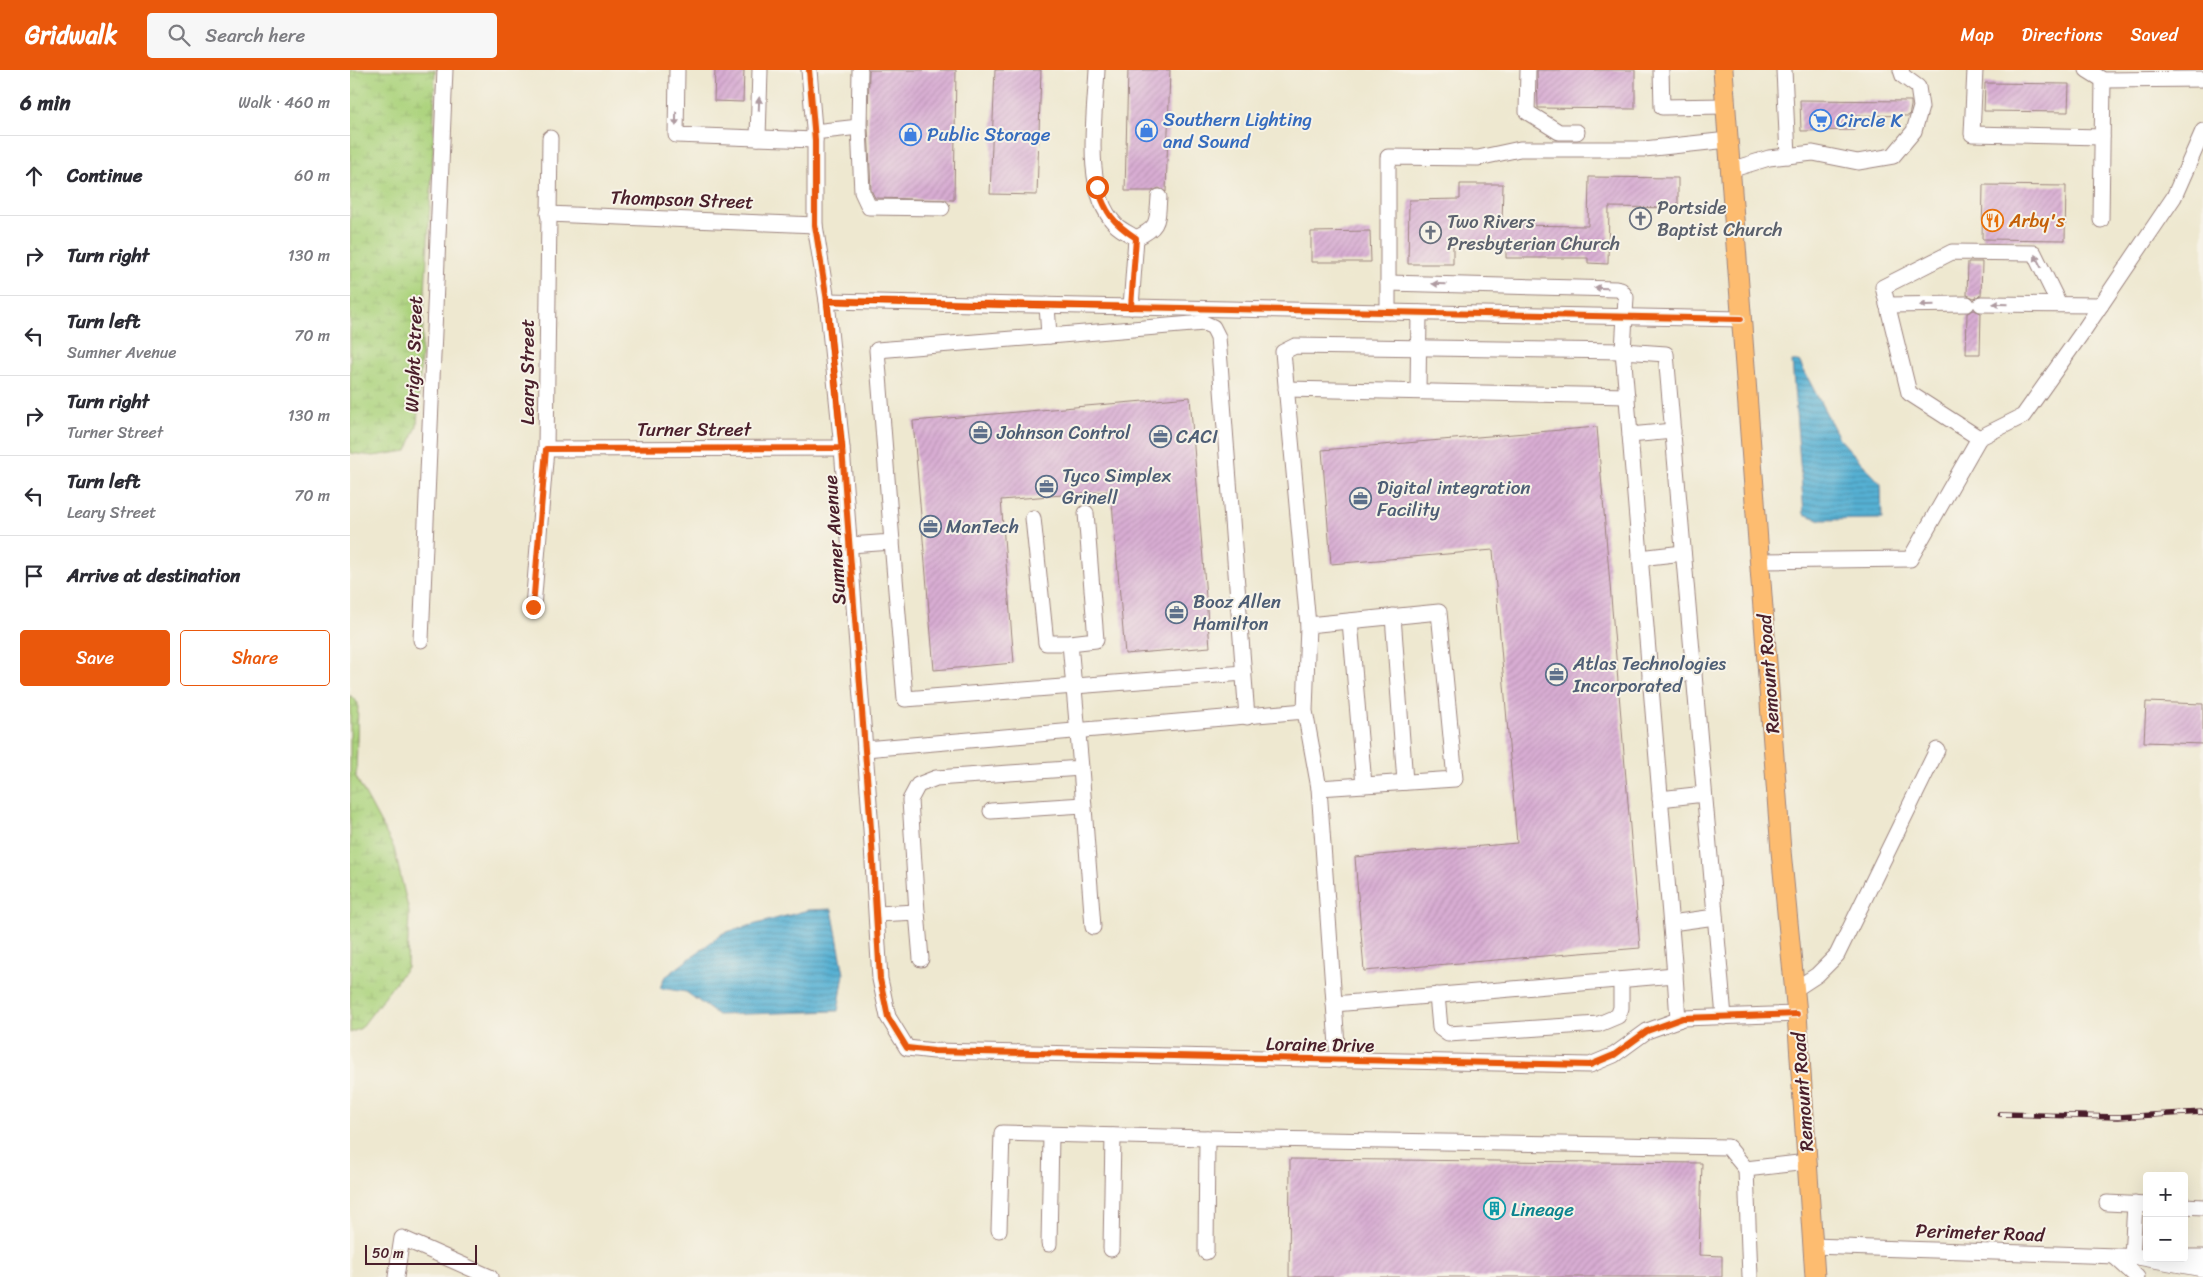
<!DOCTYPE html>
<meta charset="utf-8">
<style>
body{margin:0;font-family:Sriracha,sans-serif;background:#f7f7f7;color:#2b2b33}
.controls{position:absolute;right:15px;bottom:15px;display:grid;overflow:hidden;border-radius:5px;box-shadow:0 5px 20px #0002}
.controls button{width:45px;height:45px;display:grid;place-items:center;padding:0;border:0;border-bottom:1px solid #e1e1e2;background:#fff;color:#2b2b33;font:25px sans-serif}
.scale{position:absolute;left:15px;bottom:12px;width:112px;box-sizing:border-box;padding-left:5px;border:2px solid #4a1f2b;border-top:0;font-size:14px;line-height:18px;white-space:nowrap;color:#4a1f2b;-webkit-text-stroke:4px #f7f3e8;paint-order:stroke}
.stop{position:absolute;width:15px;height:15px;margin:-11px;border:4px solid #ea580c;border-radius:50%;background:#fff}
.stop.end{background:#ea580c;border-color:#fff;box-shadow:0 1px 5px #0008}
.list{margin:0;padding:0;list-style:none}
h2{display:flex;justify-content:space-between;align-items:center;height:65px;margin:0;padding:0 20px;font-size:21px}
h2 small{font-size:16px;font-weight:400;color:#7c7c81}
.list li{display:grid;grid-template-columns:32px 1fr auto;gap:15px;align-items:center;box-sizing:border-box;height:80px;padding:0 20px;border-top:1px solid #e1e1e2}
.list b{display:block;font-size:19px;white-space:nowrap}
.list p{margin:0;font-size:16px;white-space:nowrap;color:#7c7c81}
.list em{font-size:16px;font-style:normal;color:#7c7c81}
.actions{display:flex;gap:10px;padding:15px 20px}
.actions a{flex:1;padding:11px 0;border:1px solid #ea580c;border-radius:5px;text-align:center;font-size:18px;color:#ea580c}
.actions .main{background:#ea580c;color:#fff}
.icon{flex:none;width:28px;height:28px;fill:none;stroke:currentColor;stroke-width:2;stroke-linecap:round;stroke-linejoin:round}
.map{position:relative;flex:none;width:1853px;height:1207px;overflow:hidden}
header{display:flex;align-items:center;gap:30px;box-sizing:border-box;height:70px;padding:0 25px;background:#ea580c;color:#fff}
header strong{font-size:24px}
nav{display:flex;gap:28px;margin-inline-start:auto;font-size:18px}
.search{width:350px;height:45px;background:#f7f7f7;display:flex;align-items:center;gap:12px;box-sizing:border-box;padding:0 18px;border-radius:5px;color:#7c7c81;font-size:19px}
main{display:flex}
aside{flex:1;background:#fff}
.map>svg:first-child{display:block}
</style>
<header>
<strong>Gridwalk</strong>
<div class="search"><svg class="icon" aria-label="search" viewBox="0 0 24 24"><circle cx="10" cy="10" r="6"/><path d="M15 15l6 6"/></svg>Search here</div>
<nav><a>Map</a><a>Directions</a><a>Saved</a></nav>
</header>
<main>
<aside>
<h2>6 min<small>Walk · 460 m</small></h2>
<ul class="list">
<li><svg class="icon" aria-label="ahead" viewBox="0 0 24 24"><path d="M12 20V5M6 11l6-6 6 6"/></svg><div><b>Continue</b></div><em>60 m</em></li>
<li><svg class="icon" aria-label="right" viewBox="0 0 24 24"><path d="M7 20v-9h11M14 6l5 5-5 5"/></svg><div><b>Turn right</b></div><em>130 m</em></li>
<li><svg class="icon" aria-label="left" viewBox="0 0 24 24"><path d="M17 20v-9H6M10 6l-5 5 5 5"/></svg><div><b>Turn left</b><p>Sumner Avenue</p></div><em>70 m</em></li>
<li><svg class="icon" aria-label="right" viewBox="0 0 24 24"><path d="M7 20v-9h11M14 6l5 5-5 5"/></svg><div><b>Turn right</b><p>Turner Street</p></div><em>130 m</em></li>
<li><svg class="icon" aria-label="left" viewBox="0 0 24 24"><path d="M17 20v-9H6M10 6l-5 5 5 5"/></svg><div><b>Turn left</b><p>Leary Street</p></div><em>70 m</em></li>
<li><svg class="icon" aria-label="arrive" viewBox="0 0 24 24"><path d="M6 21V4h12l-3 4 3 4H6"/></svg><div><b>Arrive at destination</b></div></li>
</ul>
<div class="actions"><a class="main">Save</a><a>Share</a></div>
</aside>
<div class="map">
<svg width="1853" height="1207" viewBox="0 0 1853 1207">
<defs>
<pattern id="wetland-marsh" width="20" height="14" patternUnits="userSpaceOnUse" patternTransform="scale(1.25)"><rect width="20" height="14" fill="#acd37d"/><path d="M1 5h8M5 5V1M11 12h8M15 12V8" fill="none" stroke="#96b56c"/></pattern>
<pattern id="water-rules" width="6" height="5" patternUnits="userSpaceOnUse" patternTransform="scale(1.25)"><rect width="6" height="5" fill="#55b0d3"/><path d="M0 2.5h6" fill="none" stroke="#488fab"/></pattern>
<pattern id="building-hatch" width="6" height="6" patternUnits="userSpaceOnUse" patternTransform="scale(1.25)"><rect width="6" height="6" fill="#d8add3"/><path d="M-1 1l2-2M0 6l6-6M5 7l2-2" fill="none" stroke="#bb94b5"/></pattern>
</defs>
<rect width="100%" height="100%" fill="#f7f3e8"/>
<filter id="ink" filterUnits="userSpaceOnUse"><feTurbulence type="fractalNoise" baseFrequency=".02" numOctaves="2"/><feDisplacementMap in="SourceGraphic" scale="10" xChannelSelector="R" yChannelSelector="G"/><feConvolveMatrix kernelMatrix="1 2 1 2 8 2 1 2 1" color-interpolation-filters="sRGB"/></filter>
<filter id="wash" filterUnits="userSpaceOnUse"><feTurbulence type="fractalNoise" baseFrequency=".0096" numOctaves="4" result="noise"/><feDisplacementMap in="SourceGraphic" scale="20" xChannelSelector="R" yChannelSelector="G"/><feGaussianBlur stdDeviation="1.12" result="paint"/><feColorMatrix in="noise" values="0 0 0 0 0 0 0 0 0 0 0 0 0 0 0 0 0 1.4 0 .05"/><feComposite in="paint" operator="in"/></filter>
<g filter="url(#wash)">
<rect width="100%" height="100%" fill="#eee8d0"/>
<g fill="url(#wetland-marsh)" stroke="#7b7954">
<polygon points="0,0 85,0 83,85 67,356 57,381 23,386 0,383"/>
<polygon points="0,625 8,633 6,707 44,778 59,842 57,897 11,958 0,963"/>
</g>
<g fill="url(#water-rules)" stroke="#50687f">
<polygon points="1442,291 1449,291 1489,368 1531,414 1532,449 1471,450 1454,444"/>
<polygon points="482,839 494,904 488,941 368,945 336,922 310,918 314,908 373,863 458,840"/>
</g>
<g id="blocks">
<g fill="url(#building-hatch)">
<polygon points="365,0 394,0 393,32 364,31"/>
<polygon points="519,0 606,0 604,130 525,128 521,120 518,57"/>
<polygon points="645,0 691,0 687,125 640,124"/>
<polygon points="778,0 820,0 816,122 809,118 802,121 775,121"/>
<polygon points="1187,0 1285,0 1285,39 1188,38"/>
<polygon points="1635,13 1719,14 1718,42 1634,41"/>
<polygon points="1450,30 1561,31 1561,36 1559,46 1504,45 1504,60 1451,61"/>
<polygon points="1239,107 1328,108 1328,138 1259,137 1258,194 1238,193 1238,188 1156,188 1156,174 1103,173 1103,194 1058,194 1059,130 1110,129 1110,114 1153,114 1152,155 1238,156"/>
<polygon points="1633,115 1716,116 1715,170 1632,169"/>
<polygon points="1020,161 1021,192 961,192 961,162"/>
<polygon points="1618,192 1632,192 1631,225 1624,228 1617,225"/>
<polygon points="1624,240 1631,243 1630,284 1616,284 1617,243"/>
<polygon points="840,327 860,577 775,584 761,421 651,430 664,593 584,600 563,351"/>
<polygon points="1247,357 1290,878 1014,901 1005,787 1167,773 1143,480 981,494 972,380"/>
<polygon points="1796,632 1853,634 1853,674 1794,672"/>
<polygon points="940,1089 1352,1093 1349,1185 1372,1186 1372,1207 939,1207"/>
</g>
</g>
</g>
<g filter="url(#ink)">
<use href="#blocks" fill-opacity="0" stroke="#9c847e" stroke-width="1"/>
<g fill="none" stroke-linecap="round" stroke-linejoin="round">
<defs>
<g id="minor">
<polyline points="327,0 326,65 465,70"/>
<polyline points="459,0 465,70 465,155 477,231 492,378 521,759 530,909 538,947 557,978 584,981 1240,995 1264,985 1297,961 1333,948 1447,944"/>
<path d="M747 0C745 44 732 121 766 155 771 160 780 164 786 168L781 237"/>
<polyline points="1178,0 1177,42 1209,62 1227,62"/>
<polyline points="1311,0 1312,37 1376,36"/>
<polyline points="1434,0 1438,86"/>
<polyline points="1625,0 1622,64 1752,67"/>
<polyline points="1737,0 1753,10 1853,9"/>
<polyline points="509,57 512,122 519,137 592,138"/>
<polyline points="464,62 509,57 510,0"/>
<polyline points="408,68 410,0"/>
<polyline points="1380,100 1419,88 1463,83 1508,92 1543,86 1564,61 1571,37 1568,17 1553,6 1551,0"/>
<polyline points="198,144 465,155"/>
<polyline points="1751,150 1753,10"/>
<path d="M786 168C810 157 807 151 809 127"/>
<polyline points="1038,213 1266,219 1271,220 1276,227 1273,281 1325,905"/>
<polyline points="477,231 1391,249"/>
<polyline points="1631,234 1751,235"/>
<polyline points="1537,235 1617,234"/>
<polyline points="1038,242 1038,87 1128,88 1170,79 1294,79 1378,70"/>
<polyline points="699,266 854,253 863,257 868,267 897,647"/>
<polyline points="936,319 1277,326"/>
<polyline points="1068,321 1069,243"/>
<polyline points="1280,365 1323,361"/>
<polyline points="1629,368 1559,323 1533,217 1602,182 1684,183 1709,234"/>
<polyline points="196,379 492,378"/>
<polyline points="683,448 696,573 720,573"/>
<polyline points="542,472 555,629 894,603"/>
<polyline points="500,475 542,472 527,280 699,266 697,235"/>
<polyline points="1290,488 1333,483"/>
<polyline points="1409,491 1560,489 1629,368 1673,346 1734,260 1824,127 1853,61"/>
<polyline points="183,537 196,379 200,68"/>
<polyline points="1043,546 1055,712"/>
<polyline points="1000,551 1014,715"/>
<polyline points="958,555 933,282 945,276 1273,281 1316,284 1374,947"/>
<polyline points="71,570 95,0"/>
<polyline points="1300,608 1344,603"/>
<polyline points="515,679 955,641 969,718 1105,709 1089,542 958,555 955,641"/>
<polyline points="731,698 743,857"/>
<polyline points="969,718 988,990"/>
<polyline points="1310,729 1354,724"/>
<polyline points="641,741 733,735"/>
<polyline points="567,842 560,730 568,715 586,708 731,698 720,573 746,570 736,443"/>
<polyline points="527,844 567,842 571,889"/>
<polyline points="1321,853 1365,847"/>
<polyline points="1444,920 1467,905 1487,885 1587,680"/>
<polyline points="1087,925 1090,958 1098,964 1249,954 1268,946 1271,938 1271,910"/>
<polyline points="984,934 1325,905 1328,950"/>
<polyline points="1757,1133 1797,1135"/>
<polyline points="1834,1136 1853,1137"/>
<polyline points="649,1160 652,1063 857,1068"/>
<polyline points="699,1174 701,1065"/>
<polyline points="1462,1176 1797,1187"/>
<polyline points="761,1179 763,1066"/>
<polyline points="856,1182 857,1068 1378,1077 1396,1099"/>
<polyline points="1765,1187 1787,1207"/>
<polyline points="1782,1187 1785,1134"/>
<polyline points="1788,1187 1853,1199"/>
<polyline points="1834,1187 1853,1187"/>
<polyline points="46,1207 52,1168 140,1207"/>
<polyline points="1400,1207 1396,1099 1457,1092"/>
</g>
<polyline id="major" points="1373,0 1431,781 1447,944 1465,1207"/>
</defs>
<use href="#minor" stroke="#9c847e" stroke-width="17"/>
<use href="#major" stroke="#9c847e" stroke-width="21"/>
<use href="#minor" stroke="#fff" stroke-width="15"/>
<use href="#major" stroke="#fdbc70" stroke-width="19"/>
<defs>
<polyline id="rail" points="1650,1044 1768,1047 1853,1042"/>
</defs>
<use href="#rail" stroke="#4a1f2b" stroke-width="5.5"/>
<use href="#rail" stroke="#f7f3e8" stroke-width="4" stroke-dasharray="11" stroke-linecap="butt"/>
<defs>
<g id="cycleway">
<polyline points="459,0 465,70 465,155 477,231 492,378 521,759 530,909 538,947 557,978 584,981 1240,995 1264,985 1297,961 1333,948 1447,944"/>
<polyline points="477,231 1391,249"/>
</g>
</defs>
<use href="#cycleway" stroke="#f7f3e8" stroke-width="9"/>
<use href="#cycleway" stroke="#e8590c" stroke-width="6"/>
</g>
<defs><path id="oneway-solid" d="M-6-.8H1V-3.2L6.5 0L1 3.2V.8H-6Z" transform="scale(1.25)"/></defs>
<g fill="#ae9aa0">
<use href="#oneway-solid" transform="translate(409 34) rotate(-88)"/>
<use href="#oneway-solid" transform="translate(326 49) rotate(91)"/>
<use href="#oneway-solid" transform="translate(1688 191) rotate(-117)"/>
<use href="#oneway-solid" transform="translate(1089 214) rotate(-179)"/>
<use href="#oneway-solid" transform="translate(1251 218) rotate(-179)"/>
<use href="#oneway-solid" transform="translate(1650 234) rotate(-179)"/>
<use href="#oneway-solid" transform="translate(1577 235) rotate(179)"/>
</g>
</g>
<g fill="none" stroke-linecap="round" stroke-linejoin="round" filter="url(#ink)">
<path stroke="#ea580c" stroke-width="6" d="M183 537 196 379 492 378 477 231 781 237 786 168C763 153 756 143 747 117"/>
</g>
<defs>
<symbol id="supermarket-ring" viewBox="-11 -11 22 22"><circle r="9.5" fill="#f7f3e8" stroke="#3f7fe0" stroke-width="1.5"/><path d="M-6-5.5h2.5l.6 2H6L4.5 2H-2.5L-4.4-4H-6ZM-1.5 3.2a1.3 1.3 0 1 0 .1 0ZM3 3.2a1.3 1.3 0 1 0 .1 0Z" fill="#3f7fe0"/></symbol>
<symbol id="shop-ring" viewBox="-11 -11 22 22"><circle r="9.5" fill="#f7f3e8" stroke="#3f7fe0" stroke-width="1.5"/><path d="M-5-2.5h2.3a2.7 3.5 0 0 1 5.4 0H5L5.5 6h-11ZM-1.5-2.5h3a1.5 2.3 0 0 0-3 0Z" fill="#3f7fe0"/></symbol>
<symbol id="church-ring" viewBox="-11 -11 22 22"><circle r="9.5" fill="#f7f3e8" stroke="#6b7280" stroke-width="1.5"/><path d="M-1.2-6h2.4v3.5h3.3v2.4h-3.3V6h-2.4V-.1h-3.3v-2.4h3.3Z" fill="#6b7280"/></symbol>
<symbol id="restaurant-ring" viewBox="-11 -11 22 22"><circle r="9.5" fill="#f7f3e8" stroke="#e8710a" stroke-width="1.5"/><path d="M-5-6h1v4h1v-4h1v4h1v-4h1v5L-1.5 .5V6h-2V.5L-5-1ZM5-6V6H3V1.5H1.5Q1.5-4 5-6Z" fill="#e8710a"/></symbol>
<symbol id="office-ring" viewBox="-11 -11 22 22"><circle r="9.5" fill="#f7f3e8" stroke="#5c6f8a" stroke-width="1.5"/><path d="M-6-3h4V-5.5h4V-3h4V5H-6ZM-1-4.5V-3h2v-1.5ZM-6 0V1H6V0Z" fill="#5c6f8a"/></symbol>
<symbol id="building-ring" viewBox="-11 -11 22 22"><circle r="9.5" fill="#f7f3e8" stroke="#0f9aa8" stroke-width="1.5"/><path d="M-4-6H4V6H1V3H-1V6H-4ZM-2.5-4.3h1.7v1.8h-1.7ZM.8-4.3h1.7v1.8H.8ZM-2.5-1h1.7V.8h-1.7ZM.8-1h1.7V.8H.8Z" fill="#0f9aa8"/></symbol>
</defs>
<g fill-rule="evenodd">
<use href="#supermarket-ring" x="1458" y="38" width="25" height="25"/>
<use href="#shop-ring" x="784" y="48" width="25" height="25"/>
<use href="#shop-ring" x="548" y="52" width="25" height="25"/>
<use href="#church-ring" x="1278" y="136" width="25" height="25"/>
<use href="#restaurant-ring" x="1630" y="138" width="25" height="25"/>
<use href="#church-ring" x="1068" y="150" width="25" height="25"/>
<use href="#office-ring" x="618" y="350" width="25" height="25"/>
<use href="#office-ring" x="798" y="354" width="25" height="25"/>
<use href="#office-ring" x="684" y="404" width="25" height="25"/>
<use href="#office-ring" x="998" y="416" width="25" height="25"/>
<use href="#office-ring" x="568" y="444" width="25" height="25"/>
<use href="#office-ring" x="814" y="530" width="25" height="25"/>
<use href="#office-ring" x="1194" y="592" width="25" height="25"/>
<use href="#building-ring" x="1132" y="1126" width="25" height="25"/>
</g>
<g text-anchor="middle" stroke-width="4" stroke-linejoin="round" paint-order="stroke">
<g font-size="19" fill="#366cbe" stroke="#f7f3e8" text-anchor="start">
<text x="813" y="56">Southern Lighting<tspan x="813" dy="22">and Sound</tspan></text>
<text x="1486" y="57">Circle K</text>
<text x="577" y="71">Public Storage</text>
</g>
<g font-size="19" fill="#4a1f2b" stroke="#f7f3e8">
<text transform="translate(332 129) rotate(2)" y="7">Thompson Street</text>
<text transform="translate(63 284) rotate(-88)" y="7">Wright Street</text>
<text transform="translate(177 302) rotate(-90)" y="7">Leary Street</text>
<text x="344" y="366">Turner Street</text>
<text transform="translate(484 470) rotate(-94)" y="7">Sumner Avenue</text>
<text transform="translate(1418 604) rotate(-94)" y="7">Remount Road</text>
<text transform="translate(970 974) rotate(1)" y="7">Loraine Drive</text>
<text transform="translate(1452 1022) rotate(-94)" y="7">Remount Road</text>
<text transform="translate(1630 1162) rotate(2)" y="7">Perimeter Road</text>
</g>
<g font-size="19" fill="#5b616d" stroke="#f7f3e8" text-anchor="start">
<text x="1307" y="144">Portside<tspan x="1307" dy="22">Baptist Church</tspan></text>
<text x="1097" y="158">Two Rivers<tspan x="1097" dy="22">Presbyterian Church</tspan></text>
</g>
<g font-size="19" fill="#c56008" stroke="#f7f3e8" text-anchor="start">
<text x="1659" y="157">Arby's</text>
</g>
<g font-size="19" fill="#4e5e75" stroke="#f7f3e8" text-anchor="start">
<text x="647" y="369">Johnson Control</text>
<text x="826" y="373">CACI</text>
<text x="712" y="412">Tyco Simplex<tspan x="712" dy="22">Grinell</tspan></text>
<text x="1027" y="424">Digital integration<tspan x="1027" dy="22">Facility</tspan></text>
<text x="596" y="463">ManTech</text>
<text x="843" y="538">Booz Allen<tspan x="843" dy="22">Hamilton</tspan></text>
<text x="1223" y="600">Atlas Technologies<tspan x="1223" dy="22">Incorporated</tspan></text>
</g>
<g font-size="19" fill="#0d838f" stroke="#f7f3e8" text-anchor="start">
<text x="1161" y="1146">Lineage</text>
</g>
</g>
</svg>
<div class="controls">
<button>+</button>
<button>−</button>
</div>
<div class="scale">50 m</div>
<div class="stop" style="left:747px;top:117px"></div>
<div class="stop end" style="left:183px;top:537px"></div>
</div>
</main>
